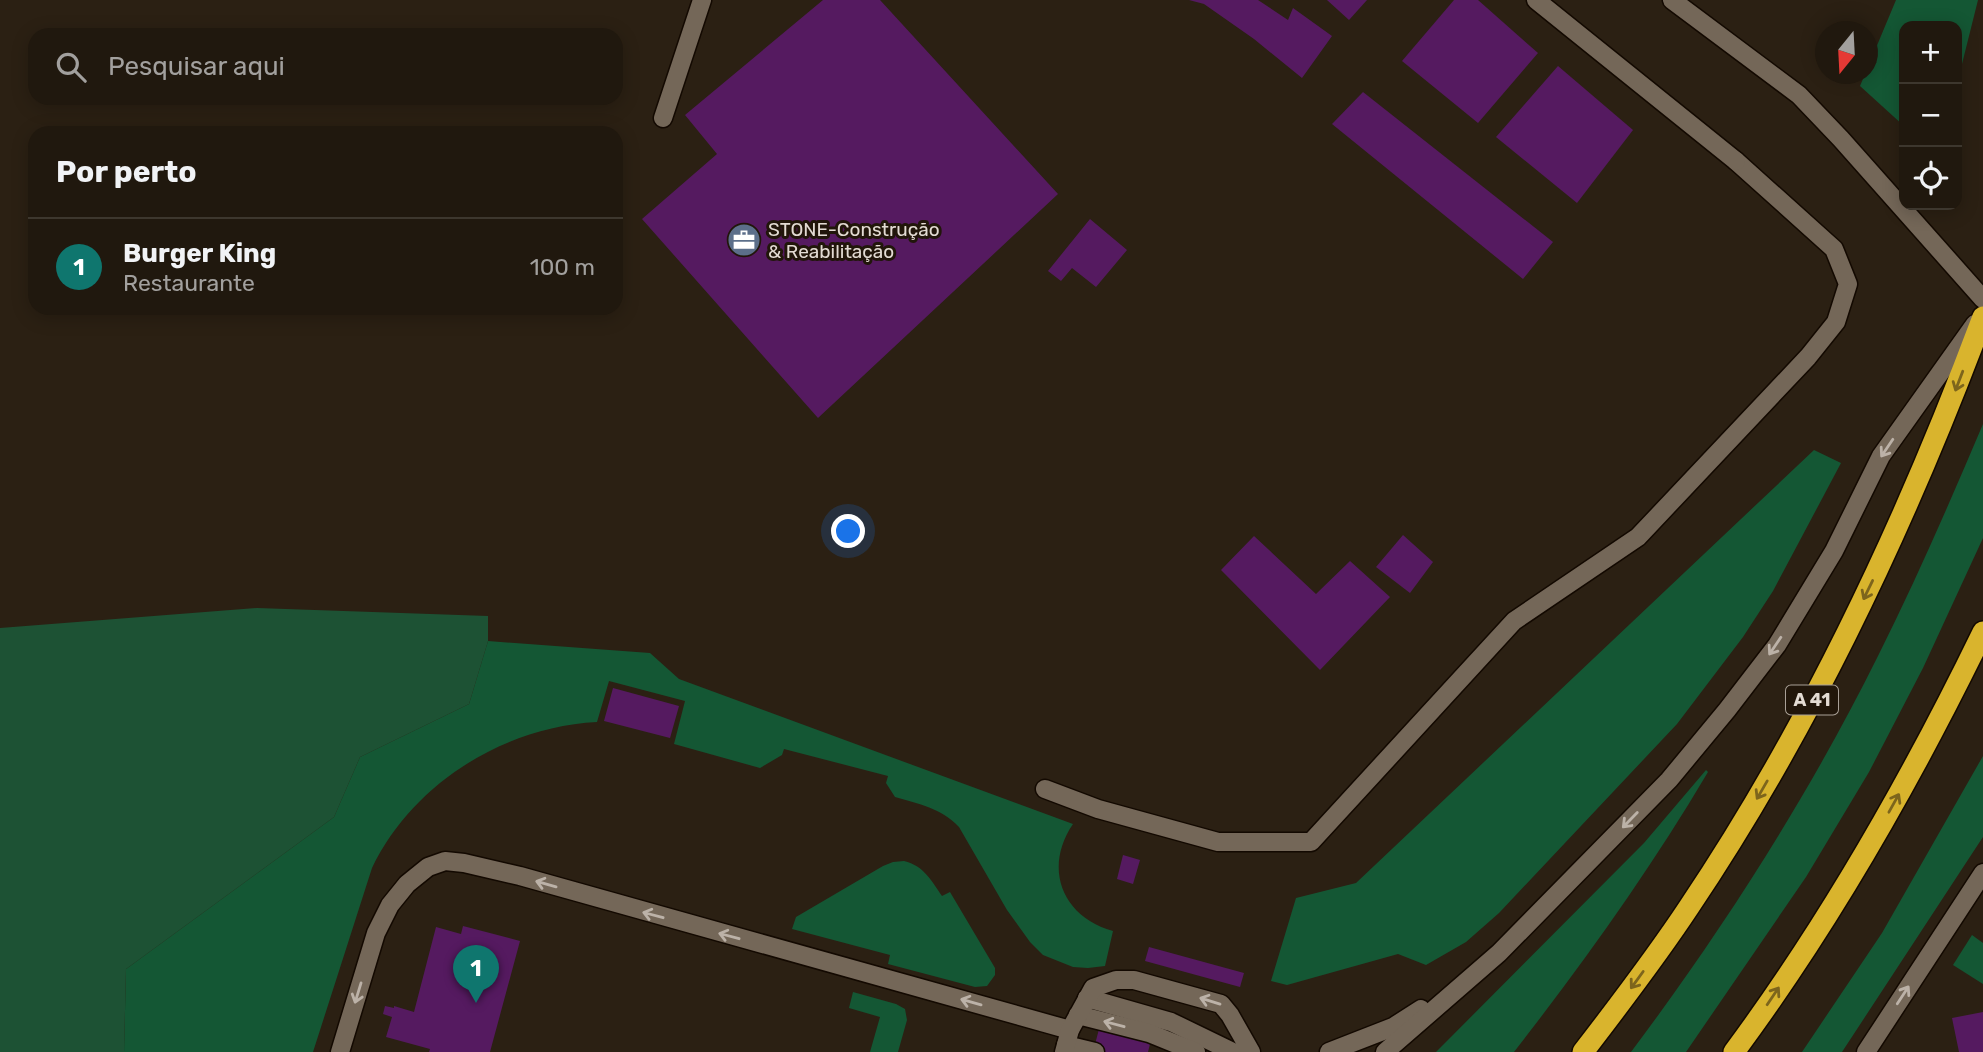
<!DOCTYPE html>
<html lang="pt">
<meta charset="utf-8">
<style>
body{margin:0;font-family:Rubik,sans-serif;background:#2d251c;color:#f1f3f6}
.controls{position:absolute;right:21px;top:21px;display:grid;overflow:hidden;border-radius:14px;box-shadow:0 4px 18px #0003}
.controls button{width:63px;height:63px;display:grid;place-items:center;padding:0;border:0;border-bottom:2px solid #3d372e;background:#20180e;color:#f1f3f6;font:35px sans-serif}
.compass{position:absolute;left:1815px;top:21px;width:63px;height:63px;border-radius:50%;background:#20180e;box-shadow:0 4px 18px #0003;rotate:198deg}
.you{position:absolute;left:849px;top:532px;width:24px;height:24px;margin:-18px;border:5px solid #fff;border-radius:50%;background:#1a73e8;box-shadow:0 0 0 10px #1a73e833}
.badge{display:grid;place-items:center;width:46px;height:46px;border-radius:50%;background:#0f766e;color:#fff;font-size:23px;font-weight:700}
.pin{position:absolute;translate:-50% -58px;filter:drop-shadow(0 2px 4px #0008)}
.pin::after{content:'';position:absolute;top:37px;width:24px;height:21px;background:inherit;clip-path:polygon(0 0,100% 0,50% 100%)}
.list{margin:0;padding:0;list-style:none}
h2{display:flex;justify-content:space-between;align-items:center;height:91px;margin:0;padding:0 28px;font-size:30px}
h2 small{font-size:23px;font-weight:400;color:#a2a09e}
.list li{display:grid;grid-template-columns:46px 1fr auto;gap:21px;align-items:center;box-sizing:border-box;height:98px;padding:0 28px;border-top:2px solid #3d372e}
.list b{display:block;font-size:26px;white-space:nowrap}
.list p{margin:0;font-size:23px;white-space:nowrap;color:#a2a09e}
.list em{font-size:23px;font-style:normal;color:#a2a09e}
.icon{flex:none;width:38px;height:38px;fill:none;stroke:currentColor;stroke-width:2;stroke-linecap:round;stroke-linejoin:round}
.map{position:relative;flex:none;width:1983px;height:1052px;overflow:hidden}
.search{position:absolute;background:#20180e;box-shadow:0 4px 18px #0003;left:28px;top:28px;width:595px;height:77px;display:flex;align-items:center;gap:18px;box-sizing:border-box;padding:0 24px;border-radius:21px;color:#a2a09e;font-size:26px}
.panel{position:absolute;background:#20180e;box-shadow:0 4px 18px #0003;left:28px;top:126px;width:595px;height:189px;border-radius:21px}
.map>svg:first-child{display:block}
</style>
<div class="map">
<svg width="1983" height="1052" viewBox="0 0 1983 1052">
<rect width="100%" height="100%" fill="#2b2013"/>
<g fill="#145734">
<polygon points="1896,0 1978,0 1957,84 1957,26 1904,26 1904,126 1860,86 1865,74 1868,74 1868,67"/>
<path d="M1983 424V538L1923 668 1869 772 1806 877 1686 1052H1631C1724 928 1809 795 1878 656 1916 580 1950 502 1983 424Z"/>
<polygon points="1814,450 1841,463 1773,591 1743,637 1677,724 1499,913 1466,942 1426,965 1398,954 1287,985 1271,981 1296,898 1356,883"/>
<path d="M488 641 650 653 679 679 1073 824C1043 868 1062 917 1113 931L1105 966 1088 968 1073 967 1043 955 1030 942 1007 910 959 827C941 808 919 804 895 797L886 783 888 776 784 749 782 755 760 768 674 744 685 701 609 681 597 722C504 727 413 783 372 868L313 1052H124L126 969 334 817 360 757 469 704Z"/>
<polygon points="1983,756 1983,837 1979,843 1842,1052 1802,1052 1882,933"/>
<path d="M1706 770 1708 772C1650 870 1584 962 1514 1052H1436L1644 843Z"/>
<path d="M904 861C924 866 931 880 942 896L950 892 995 968V975L987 986 975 987 888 964 890 955 792 929 796 917 883 866 893 862Z"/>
<polygon points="1972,935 1983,943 1983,984 1953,965"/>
<polygon points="853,992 896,1004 905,1009 907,1020 898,1052 870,1052 880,1017 849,1008"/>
</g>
<polygon fill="#1d5234" points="257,608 488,616 488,641 469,704 360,757 334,817 126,969 124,1052 0,1052 0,628"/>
<g fill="#551a60">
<polygon points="823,0 880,0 1058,194 818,418 642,219 717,154 685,115"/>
<polygon points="1189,0 1258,0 1288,20 1293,8 1332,36 1302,78 1254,39 1204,4"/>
<polygon points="1327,0 1367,0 1349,20"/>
<polygon points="1454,0 1478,0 1538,53 1478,123 1402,61"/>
<polygon points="1558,66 1633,130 1577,203 1496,137"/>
<polygon points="1363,92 1553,242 1523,279 1332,124"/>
<polygon points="1090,219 1127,250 1096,287 1072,268 1061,281 1048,271"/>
<polygon points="1403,535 1433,562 1410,593 1376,567"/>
<polygon points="1254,536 1316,594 1350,561 1390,597 1320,670 1221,570"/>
<polygon points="613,688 679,706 670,738 604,721"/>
<polygon points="1123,855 1140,860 1133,884 1117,879"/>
<polygon points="463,926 520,941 490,1052 429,1052 430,1049 386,1037 392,1017 383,1014 385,1006 394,1008 394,1006 414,1012 436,927 461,934"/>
<polygon points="1149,947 1244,973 1240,987 1145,961"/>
<polygon points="1983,1012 1983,1052 1959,1052 1952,1018"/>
<polygon points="1103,1014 1154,1028 1148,1052 1093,1052"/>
</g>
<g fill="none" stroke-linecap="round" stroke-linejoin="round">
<defs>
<g id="service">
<polyline points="663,118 702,0"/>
<polyline points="1045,789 1098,809 1218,842 1311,842 1514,621 1638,537 1808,357 1836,322 1848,284 1834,249 1736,161"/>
<polyline points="1087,998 1171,1022 1233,1052"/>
<polyline points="1078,1015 1149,1033 1196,1052"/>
<polyline points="1066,1045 1095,1052"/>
<polyline points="340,1052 376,933 390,905 407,884 428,867 445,861 464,863 520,876 1070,1030"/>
<polyline points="1064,1052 1070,1030 1093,988 1116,980 1134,980 1221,1004 1230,1015 1251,1052"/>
<polyline points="1329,1052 1393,1027 1421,1009"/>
<polyline points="1385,1052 1499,953 1669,780 1727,710 1777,645 1834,551 1881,456 1975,324"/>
<polyline points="1866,1052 1983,873"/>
</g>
<polyline id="minor" points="1536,0 1736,161"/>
<polyline id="tertiary" points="1672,0 1799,95 1841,139 1983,299"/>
<g id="motorway">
<path d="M1583 1052C1620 1004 1656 957 1689 907 1812 724 1906 523 1983 317"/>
<path d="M1734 1052C1831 921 1912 778 1983 632"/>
</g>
</defs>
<use href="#service" stroke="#130901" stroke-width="21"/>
<use href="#minor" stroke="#130901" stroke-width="21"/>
<use href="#tertiary" stroke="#130901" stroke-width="21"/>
<use href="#motorway" stroke="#130901" stroke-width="24"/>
<use href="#service" stroke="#746758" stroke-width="18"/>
<use href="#minor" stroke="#746758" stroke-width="18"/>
<use href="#tertiary" stroke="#746758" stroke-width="18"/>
<use href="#motorway" stroke="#d9b42d" stroke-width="21"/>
</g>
<defs><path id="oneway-shaft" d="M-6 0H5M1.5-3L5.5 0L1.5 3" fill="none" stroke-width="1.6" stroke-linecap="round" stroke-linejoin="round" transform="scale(1.75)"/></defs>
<g stroke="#7d651c">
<use href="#oneway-shaft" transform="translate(1959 381) rotate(111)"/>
<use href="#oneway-shaft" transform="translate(1868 590) rotate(116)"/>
<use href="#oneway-shaft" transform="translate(1762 790) rotate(120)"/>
<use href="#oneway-shaft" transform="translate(1894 803) rotate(-61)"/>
<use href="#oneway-shaft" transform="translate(1637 980) rotate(126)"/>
<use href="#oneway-shaft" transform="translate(1773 996) rotate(-56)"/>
</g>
<g stroke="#bcb2a8">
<use href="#oneway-shaft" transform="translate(1887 448) rotate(124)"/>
<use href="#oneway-shaft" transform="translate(1775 646) rotate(124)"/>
<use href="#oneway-shaft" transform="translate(1630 820) rotate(134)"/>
<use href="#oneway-shaft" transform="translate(546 884) rotate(-164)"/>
<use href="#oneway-shaft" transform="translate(653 915) rotate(-165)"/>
<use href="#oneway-shaft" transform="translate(729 936) rotate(-165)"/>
<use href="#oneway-shaft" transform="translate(358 993) rotate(107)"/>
<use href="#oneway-shaft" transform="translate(1903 995) rotate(-57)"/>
<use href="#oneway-shaft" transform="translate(1210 1001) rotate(-163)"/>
<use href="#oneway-shaft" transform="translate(971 1002) rotate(-164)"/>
<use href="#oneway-shaft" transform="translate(1114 1024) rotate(-165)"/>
</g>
<defs>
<symbol id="office-disc" viewBox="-11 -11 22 22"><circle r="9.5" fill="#5c6f8a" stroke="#21160a"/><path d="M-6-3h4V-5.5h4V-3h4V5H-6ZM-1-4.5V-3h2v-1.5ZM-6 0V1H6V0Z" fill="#fff"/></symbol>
</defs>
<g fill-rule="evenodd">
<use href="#office-disc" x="725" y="221" width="38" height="38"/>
</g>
<g text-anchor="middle" stroke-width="6" stroke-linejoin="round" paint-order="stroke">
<rect fill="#21160a" stroke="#a9a097" stroke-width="2" x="1786" y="685.5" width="52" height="29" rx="5"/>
<g font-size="18" font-weight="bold" fill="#e3dbd3">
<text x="1812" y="706">A 41</text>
</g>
<g font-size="19" fill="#e3dbd3" stroke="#21160a" text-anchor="start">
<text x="768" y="236">STONE-Construção<tspan x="768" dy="22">&amp; Reabilitação</tspan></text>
</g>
</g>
</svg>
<div class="controls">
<button>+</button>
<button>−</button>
<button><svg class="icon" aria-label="locate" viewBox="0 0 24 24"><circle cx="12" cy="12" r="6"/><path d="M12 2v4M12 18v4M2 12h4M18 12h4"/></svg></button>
</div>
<svg class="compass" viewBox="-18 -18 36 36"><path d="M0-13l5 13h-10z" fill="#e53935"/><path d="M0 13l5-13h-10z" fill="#a2a09e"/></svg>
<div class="you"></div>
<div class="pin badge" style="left:476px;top:1003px">1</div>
<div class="search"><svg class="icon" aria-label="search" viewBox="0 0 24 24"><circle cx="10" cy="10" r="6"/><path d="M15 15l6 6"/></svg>Pesquisar aqui</div>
<section class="panel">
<h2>Por perto<small></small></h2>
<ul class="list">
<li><span class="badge">1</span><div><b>Burger King</b><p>Restaurante</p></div><em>100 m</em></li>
</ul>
</section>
</div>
